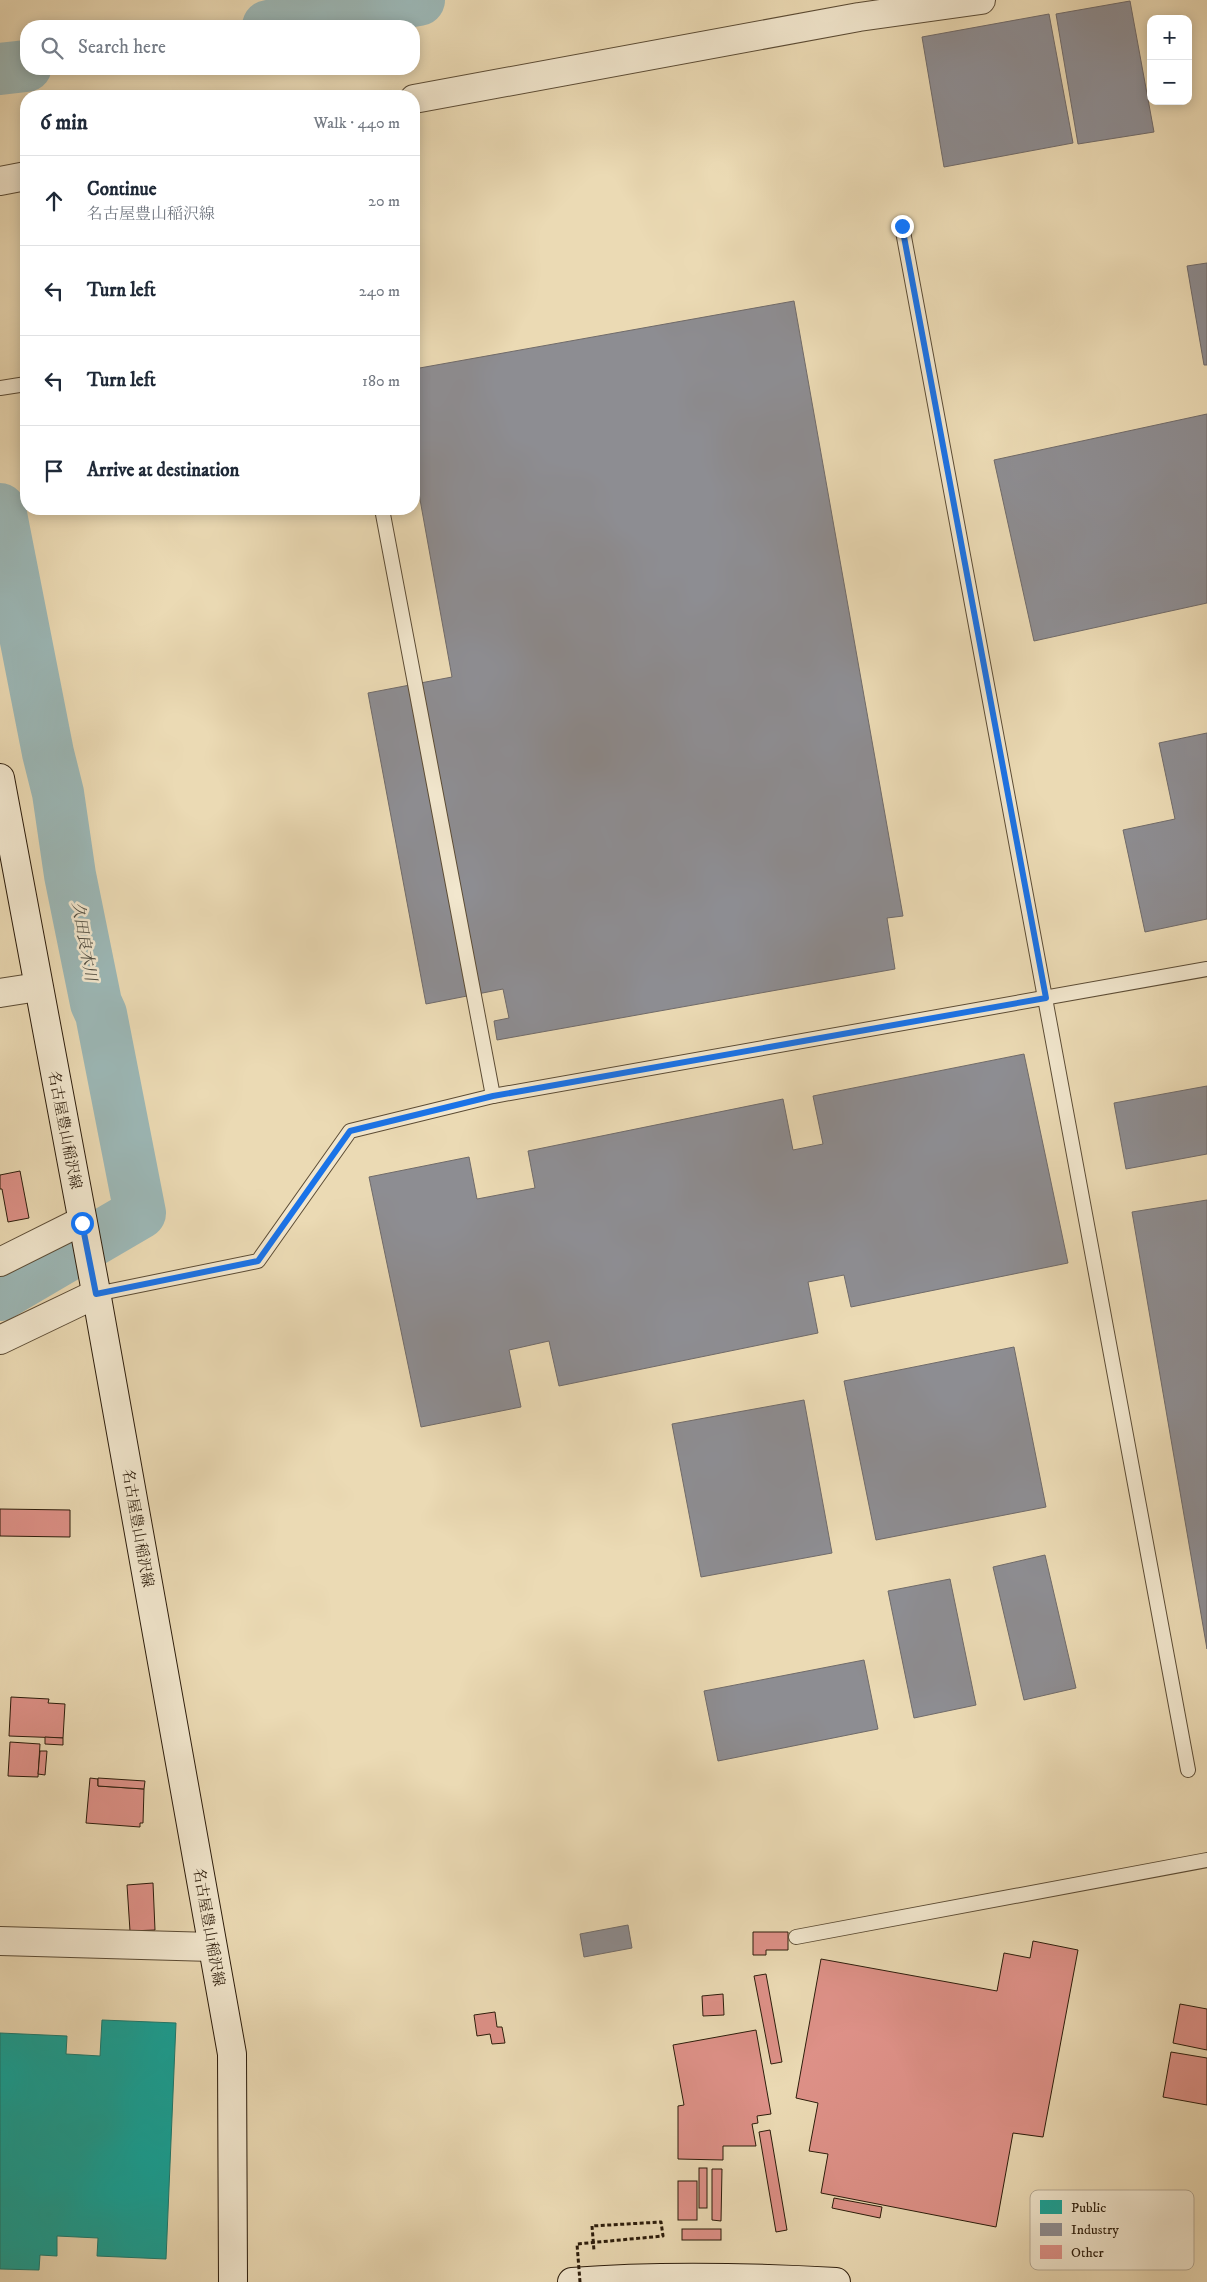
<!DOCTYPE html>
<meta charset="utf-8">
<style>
body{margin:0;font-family:"IM FELL DW Pica","Noto Serif JP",serif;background:#f2f2f3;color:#1f2937}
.controls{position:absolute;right:15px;top:15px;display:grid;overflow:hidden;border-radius:10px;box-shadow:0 2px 12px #0003}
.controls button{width:45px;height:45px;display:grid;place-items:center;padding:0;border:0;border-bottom:1px solid #e0e1e3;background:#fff;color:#1f2937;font:25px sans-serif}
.stop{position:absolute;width:15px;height:15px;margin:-11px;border:4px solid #1a73e8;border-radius:50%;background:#fff}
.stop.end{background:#1a73e8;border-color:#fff;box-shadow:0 1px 5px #0008}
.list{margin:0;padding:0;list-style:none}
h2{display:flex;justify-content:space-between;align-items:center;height:65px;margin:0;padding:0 20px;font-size:21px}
h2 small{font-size:16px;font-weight:400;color:#747a83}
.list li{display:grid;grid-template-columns:32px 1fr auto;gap:15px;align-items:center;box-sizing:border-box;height:90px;padding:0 20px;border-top:1px solid #e0e1e3}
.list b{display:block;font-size:19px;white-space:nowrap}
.list p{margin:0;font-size:16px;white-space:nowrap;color:#747a83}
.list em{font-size:16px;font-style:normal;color:#747a83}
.icon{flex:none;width:28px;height:28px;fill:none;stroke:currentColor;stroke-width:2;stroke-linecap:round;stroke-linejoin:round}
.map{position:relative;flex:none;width:1207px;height:2282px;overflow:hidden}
.search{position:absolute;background:#fff;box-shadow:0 2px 12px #0003;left:20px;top:20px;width:400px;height:55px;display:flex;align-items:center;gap:12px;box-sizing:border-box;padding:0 18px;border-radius:20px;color:#747a83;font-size:19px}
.panel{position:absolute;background:#fff;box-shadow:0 2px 12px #0003;left:20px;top:90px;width:400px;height:425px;border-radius:20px}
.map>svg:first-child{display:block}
</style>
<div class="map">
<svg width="1207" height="2282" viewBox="0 0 1207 2282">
<rect width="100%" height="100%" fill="#ebdab4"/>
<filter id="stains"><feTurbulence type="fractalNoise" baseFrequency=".004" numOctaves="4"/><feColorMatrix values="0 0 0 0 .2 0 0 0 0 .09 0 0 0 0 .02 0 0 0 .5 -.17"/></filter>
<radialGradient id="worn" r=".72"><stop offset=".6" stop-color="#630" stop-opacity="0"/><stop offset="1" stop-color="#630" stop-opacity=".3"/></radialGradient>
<polygon fill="#17a398" stroke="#1d7a6e" points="102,2020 176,2023 166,2259 97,2256 98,2238 57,2236 57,2256 40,2255 39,2270 0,2269 0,2033 67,2036 66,2054 100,2056"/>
<g fill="#8d8d92" stroke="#706b6a">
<polygon points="1130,1 1154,132 1078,144 1056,14"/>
<polygon points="1049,14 1073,143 944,167 922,37"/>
<polygon points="1207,263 1207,365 1204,365 1187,266"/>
<polygon points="794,301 903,916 887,918 895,969 497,1040 494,1021 509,1018 503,989 426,1004 368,693 452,677 414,466 414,369"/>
<polygon points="1207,414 1207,603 1034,641 994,460"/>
<polygon points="1207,733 1207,919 1145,932 1123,830 1175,819 1159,743"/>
<polygon points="1024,1054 1068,1263 851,1307 844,1275 808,1282 818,1333 559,1386 549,1341 509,1350 521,1407 421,1427 369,1177 469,1157 477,1199 535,1188 528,1151 783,1099 793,1150 823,1144 813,1096"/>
<polygon points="1207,1086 1207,1154 1126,1169 1114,1103"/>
<polygon points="1207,1200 1207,1649 1132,1212"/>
<polygon points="1014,1347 1046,1507 876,1540 844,1381"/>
<polygon points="804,1400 832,1553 701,1577 672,1424"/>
<polygon points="1045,1555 1076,1688 1024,1700 993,1567"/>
<polygon points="950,1579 976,1705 914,1718 888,1591"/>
<polygon points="864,1660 878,1729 718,1761 704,1691"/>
<polygon points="628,1925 632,1948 584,1957 580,1934"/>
</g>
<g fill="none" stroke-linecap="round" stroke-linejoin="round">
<g stroke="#9cb8b7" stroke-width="52">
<polyline points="268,26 419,0"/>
<polyline points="0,69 26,66"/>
<polyline points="0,509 48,753 58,793 70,875 96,1003 101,1014 140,1213 0,1295"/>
</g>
</g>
<g fill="#de9188" stroke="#2c1c0b">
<polygon points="20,1171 29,1218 8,1222 2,1189 0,1189 0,1175"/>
<polygon points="0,1509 70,1510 70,1537 0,1536"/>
<polygon points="11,1697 49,1699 48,1703 65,1704 63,1738 9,1736"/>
<polygon points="45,1737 63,1738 63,1745 45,1744"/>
<polygon points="10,1742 40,1744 38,1777 8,1776"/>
<polygon points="40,1751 47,1751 45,1775 38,1774"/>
<polygon points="90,1778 98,1779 98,1786 144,1789 143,1823 140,1823 140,1827 86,1823"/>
<polygon points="98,1778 145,1781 144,1789 98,1786"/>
<polygon points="153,1883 155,1930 130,1931 127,1885"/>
<polygon points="753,1932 788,1932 788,1950 766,1950 766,1955 753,1955"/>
<polygon points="1033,1941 1078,1950 1043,2137 1013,2133 996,2227 821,2193 828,2154 809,2151 818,2103 796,2098 821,1959 997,1991 1004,1953 1030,1958"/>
<polygon points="766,1974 782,2062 771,2064 754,1976"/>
<polygon points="723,1994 724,2015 703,2016 702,1996"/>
<polygon points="1180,2004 1207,2009 1207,2050 1173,2043"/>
<polygon points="495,2012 497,2027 502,2027 505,2043 492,2044 490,2034 477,2036 474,2015"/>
<polygon points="756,2030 771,2114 757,2116 758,2123 752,2124 756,2146 723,2146 723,2160 678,2159 678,2106 684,2105 673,2045"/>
<polygon points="1171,2052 1207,2058 1207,2105 1163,2097"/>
<polygon points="770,2130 787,2230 776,2232 759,2132"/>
<rect x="699" y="2168" width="8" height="40"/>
<polygon points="712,2169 722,2169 721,2221 712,2220"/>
<rect x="678" y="2181" width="19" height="39"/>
<polygon points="834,2198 882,2207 880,2218 832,2208"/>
<rect x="682" y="2229" width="39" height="11"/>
</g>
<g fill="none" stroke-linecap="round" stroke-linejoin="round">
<defs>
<g id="lane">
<polyline points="902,226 1188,1770"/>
<polyline points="0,388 26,384"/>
<polyline points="382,509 493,1096"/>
<polyline points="96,1294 258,1261 350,1131 493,1096 1207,969"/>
<polyline points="796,1937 1207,1860"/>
</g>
<g id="street">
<polyline points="414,99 859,17 981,0"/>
<polyline points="0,181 26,176"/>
<polyline points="0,993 38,987"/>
<polyline points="0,1262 82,1221"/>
<polyline points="0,1340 96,1294"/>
<polyline points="0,1941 212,1947"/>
</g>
<g id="secondary">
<polyline points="0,778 96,1292 232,2054 233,2282"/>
<path d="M572 2282C660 2275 748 2277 836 2282"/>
</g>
</defs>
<use href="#lane" stroke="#5c4c35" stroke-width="16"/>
<use href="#street" stroke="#5c4c35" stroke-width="30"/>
<use href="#secondary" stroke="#2c1c0b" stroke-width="30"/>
<polyline stroke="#2c1c0b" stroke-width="3" stroke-dasharray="4 2.5" stroke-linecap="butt" points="592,2226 594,2251"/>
<use href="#lane" stroke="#f2e7ce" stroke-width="14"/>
<use href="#street" stroke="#f2e7ce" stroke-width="28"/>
<use href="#secondary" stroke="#f2e7ce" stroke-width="28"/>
<polyline stroke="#2c1c0b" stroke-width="3" stroke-dasharray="4 2.5" stroke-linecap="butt" points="580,2282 577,2244 663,2236 661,2222 592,2226"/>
</g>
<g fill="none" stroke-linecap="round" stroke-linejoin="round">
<polyline stroke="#1a73e8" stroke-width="6" points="82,1223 96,1294 258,1261 350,1131 493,1096 1046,998 902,226"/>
</g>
<g text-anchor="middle" stroke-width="5" stroke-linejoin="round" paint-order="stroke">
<g font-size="15" fill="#2c1c0b" stroke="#f2e7ce">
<text transform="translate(65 1130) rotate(79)" y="5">名古屋豊山稲沢線</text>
<text transform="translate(138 1528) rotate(80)" y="5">名古屋豊山稲沢線</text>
<text transform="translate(209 1927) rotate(80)" y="5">名古屋豊山稲沢線</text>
</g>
<g font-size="16" font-style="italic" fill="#4e4b3f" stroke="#f2e7ce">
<text transform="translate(85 941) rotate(80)" y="6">久田良木川</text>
</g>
</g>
<rect x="1030" y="2190" width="164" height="80" rx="8" fill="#f2e7ce" stroke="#b7aa94" stroke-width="1"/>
<rect x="1040" y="2200" width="22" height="14" fill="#17a398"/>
<rect x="1040" y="2223" width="22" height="13" fill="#8d8d92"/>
<rect x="1040" y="2245" width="22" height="14" fill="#de9188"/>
<g font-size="14" fill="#2c1c0b">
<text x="1071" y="2212">Public</text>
<text x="1071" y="2234">Industry</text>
<text x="1071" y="2257">Other</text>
</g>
<rect width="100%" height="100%" filter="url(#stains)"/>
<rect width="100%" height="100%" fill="url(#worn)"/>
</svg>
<div class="controls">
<button>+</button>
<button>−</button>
</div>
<div class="stop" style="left:82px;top:1223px"></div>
<div class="stop end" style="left:902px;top:226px"></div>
<div class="search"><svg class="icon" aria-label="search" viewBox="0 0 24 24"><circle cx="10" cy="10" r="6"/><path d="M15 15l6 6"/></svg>Search here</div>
<section class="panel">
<h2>6 min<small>Walk · 440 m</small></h2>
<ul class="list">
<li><svg class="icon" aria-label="ahead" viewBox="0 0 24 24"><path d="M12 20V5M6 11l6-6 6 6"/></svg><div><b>Continue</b><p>名古屋豊山稲沢線</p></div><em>20 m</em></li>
<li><svg class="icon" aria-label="left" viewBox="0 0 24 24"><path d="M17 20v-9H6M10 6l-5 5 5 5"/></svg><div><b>Turn left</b></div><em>240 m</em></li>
<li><svg class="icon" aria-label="left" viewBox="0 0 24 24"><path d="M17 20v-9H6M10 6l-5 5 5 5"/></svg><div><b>Turn left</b></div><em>180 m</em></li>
<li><svg class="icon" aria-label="arrive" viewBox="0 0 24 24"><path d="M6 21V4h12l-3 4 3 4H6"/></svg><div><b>Arrive at destination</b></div></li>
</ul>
</section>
</div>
